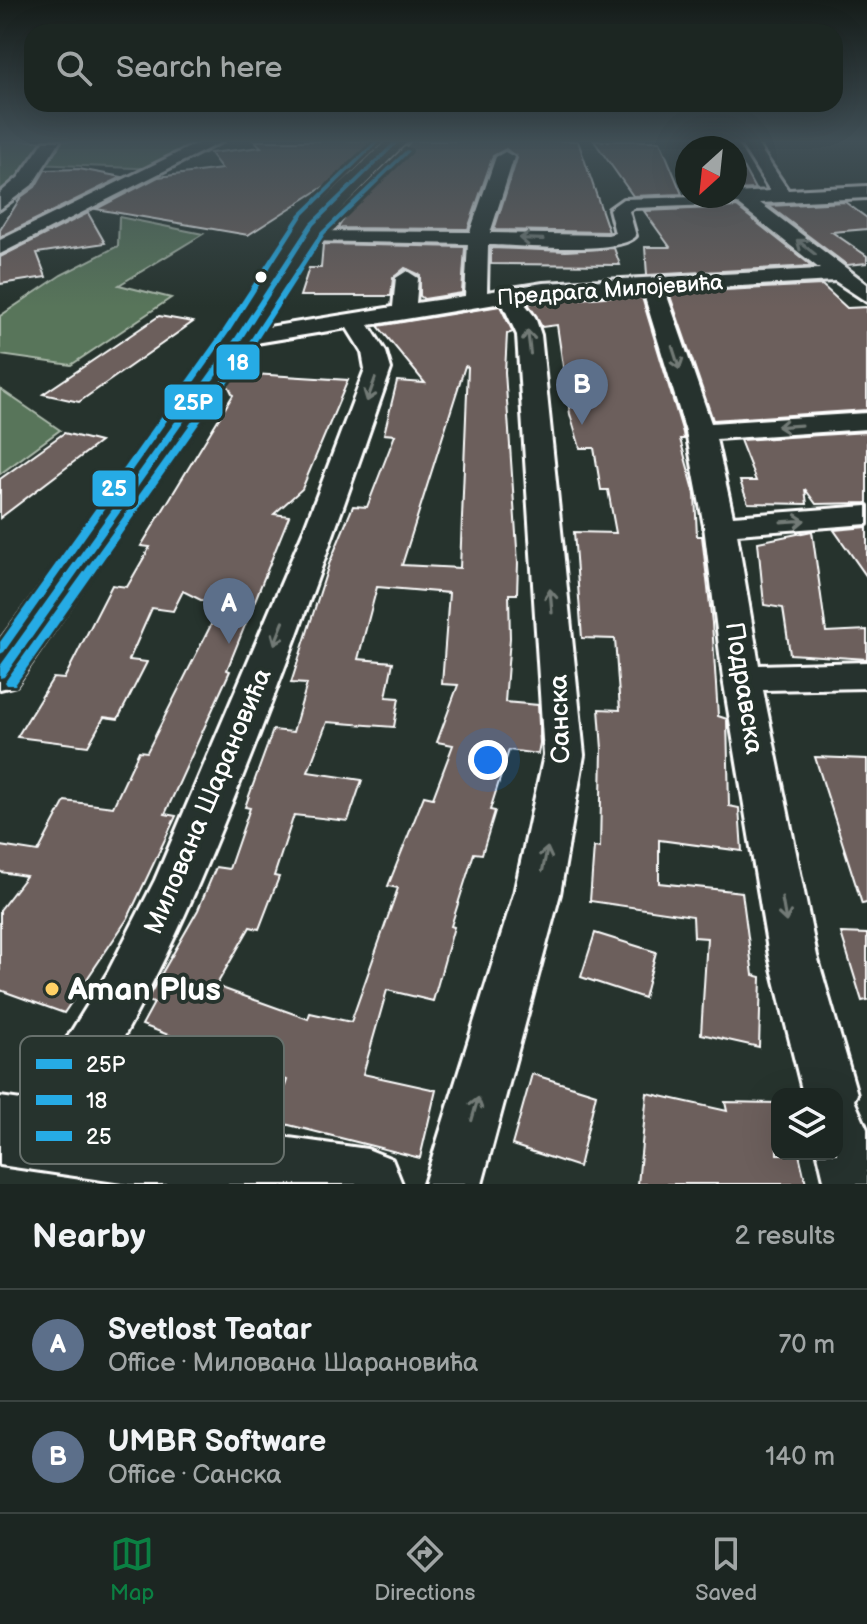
<!DOCTYPE html>
<meta charset="utf-8">
<style>
body{margin:0;font-family:"Balsamiq Sans",sans-serif;background:#29322f;color:#f1f3f6}
.controls{position:absolute;right:24px;bottom:24px;display:grid;overflow:hidden;border-radius:16px;box-shadow:0 8px 32px #0002}
.controls button{width:72px;height:72px;display:grid;place-items:center;padding:0;border:0;border-bottom:2px solid #3a4340;background:#1c2622;color:#f1f3f6;font:40px sans-serif}
.compass{position:absolute;left:675px;top:136px;width:72px;height:72px;border-radius:50%;background:#1c2622;box-shadow:0 8px 32px #0002;rotate:207deg}
.you{position:absolute;left:488px;top:760px;width:28px;height:28px;margin:-20px;border:6px solid #fff;border-radius:50%;background:#1a73e8;box-shadow:0 0 0 12px #1a73e833}
.badge{display:grid;place-items:center;width:52px;height:52px;border-radius:50%;background:#0b8043;color:#fff;font-size:26px;font-weight:700}
.pin{position:absolute;translate:-50% -66px;filter:drop-shadow(0 2px 4px #0008)}
.pin::after{content:'';position:absolute;top:42px;width:28px;height:24px;background:inherit;clip-path:polygon(0 0,100% 0,50% 100%)}
.list{margin:0;padding:0;list-style:none}
h2{display:flex;justify-content:space-between;align-items:center;height:104px;margin:0;padding:0 32px;font-size:34px}
h2 small{font-size:26px;font-weight:400;color:#a0a5a5}
.list li{display:grid;grid-template-columns:52px 1fr auto;gap:24px;align-items:center;box-sizing:border-box;height:112px;padding:0 32px;border-top:2px solid #3a4340}
.list b{display:block;font-size:30px;white-space:nowrap}
.list p{margin:0;font-size:26px;white-space:nowrap;color:#a0a5a5}
.list em{font-size:26px;font-style:normal;color:#a0a5a5}
.icon{flex:none;width:44px;height:44px;fill:none;stroke:currentColor;stroke-width:2;stroke-linecap:round;stroke-linejoin:round}
.map{position:relative;flex:none;width:867px;height:1184px;overflow:hidden}
.search{position:absolute;background:#1c2622;box-shadow:0 8px 32px #0002;left:24px;right:24px;top:24px;height:88px;display:flex;align-items:center;gap:20px;box-sizing:border-box;padding:0 28px;border-radius:24px;color:#a0a5a5;font-size:30px}
.sheet{height:328px;background:#1c2622}
nav{display:flex;justify-content:space-around;align-items:center;box-sizing:border-box;height:112px;border-top:2px solid #3a4340;background:#1c2622;font-size:22px;color:#a0a5a5}
nav a{display:grid;justify-items:center;gap:4px}
nav .on{color:#0b8043}
.map>svg:first-child{display:block}
</style>
<div class="map">
<svg width="867" height="1184" viewBox="0 0 867 1184">
<rect width="100%" height="100%" fill="#26332d"/>
<filter id="ink" filterUnits="userSpaceOnUse"><feTurbulence type="fractalNoise" baseFrequency=".0125" numOctaves="2"/><feDisplacementMap in="SourceGraphic" scale="16" xChannelSelector="R" yChannelSelector="G"/><feConvolveMatrix kernelMatrix="1 2 1 2 8 2 1 2 1" color-interpolation-filters="sRGB"/></filter>
<g filter="url(#ink)">
<g fill="#58745a" stroke="#acbaac" stroke-width="2">
<polygon points="0,141 195,141 210,143 161,169 32,164 0,198"/>
<polygon points="119,217 203,234 119,285 171,298 71,365 0,355 0,316 61,275 118,246"/>
<polygon points="0,389 60,430 0,474"/>
</g>
<g fill="#6c5f5b" stroke="#fff" stroke-width="2" fill-rule="evenodd">
<polygon points="255,141 382,141 353,168 248,235 96,209 158,177 222,169 210,153 261,147"/>
<polygon points="411,141 578,141 609,232 494,230 517,158 506,149 493,156 468,229 338,228 357,197"/>
<polygon points="594,141 660,141 682,194 633,196"/>
<polygon points="735,152 755,189 735,190"/>
<polygon points="79,169 122,177 0,237 0,230 21,197 35,187 45,170"/>
<polygon points="845,202 867,218 867,229 832,232 867,256 867,263 847,265 769,206"/>
<polygon points="737,207 812,266 647,275 645,247 670,247 644,211"/>
<polygon points="88,213 105,243 37,253 46,277 0,284 0,257"/>
<polygon points="323,244 465,247 462,293 424,299 420,296 420,275 405,268 393,278 391,296 300,296 309,268 321,268"/>
<polygon points="491,248 566,251 614,248 620,265 491,264"/>
<polygon points="822,285 847,308 867,307 867,410 713,420 669,293"/>
<polygon points="641,294 683,433 684,439 680,439 695,494 697,536 702,536 712,623 718,716 727,719 729,806 739,808 742,851 659,840 659,883 742,892 753,975 761,977 759,1047 701,1034 707,938 694,937 693,916 590,901 594,847 600,848 602,749 599,709 620,710 615,639 582,638 574,532 616,533 608,490 601,490 594,448 580,448 570,414 557,325 542,327 528,303"/>
<path d="M500 306 513 332 507 334 505 372 518 563 517 594H509L510 638 505 702 538 705 540 743 538 754 509 750 490 810 495 811 482 854 474 853 451 926 454 927 433 1001 387 990 363 1074 436 1090 420 1158 273 1121 287 1080 142 1025 154 1003 146 1001 198 910 216 867 229 869 250 808 245 807 273 730 293 732 307 684 291 683 329 564 353 506 367 507 395 435 384 434 397 381 425 383 378 326ZM465 366 468 367 460 568 402 565ZM377 587 449 593 442 684 458 685 437 742 453 745 433 798 424 796 388 886 398 888 351 1022 310 1013 308 1019 216 986 250 927 259 929 279 877 274 876 294 815 348 821 362 780 308 772 327 722 394 727 399 698 386 697 393 662 358 659Z"/>
<polygon points="159,316 193,322 79,402 43,394"/>
<polygon points="253,374 348,380 302,489 274,514 289,516 227,670 230,671 165,814 176,816 128,918 64,1013 0,990 0,910 26,876 0,872 0,846 38,852 65,801 113,807 139,751 147,752 219,609 183,591 173,611 152,608 129,660 147,662 118,719 104,717 88,746 17,737 53,678 64,679 112,585 127,587 150,547 141,546 233,395 227,383 230,378"/>
<polygon points="867,432 867,503 816,504 805,489 807,504 748,503 740,481 756,481 740,440"/>
<polygon points="64,433 100,442 0,518 0,479"/>
<polygon points="867,527 867,577 834,530"/>
<polygon points="812,531 826,632 867,630 867,659 790,654 783,608 764,605 758,542"/>
<polygon points="815,757 867,759 867,903 862,904"/>
<polygon points="595,933 656,952 644,998 581,977"/>
<polygon points="841,933 867,934 867,1000 862,1001"/>
<polygon points="532,1074 596,1094 579,1167 512,1145"/>
<polygon points="647,1093 727,1111 725,1102 777,1103 777,1154 799,1154 806,1184 638,1184"/>
</g>
<g fill="none" stroke-linecap="round" stroke-linejoin="round">
<defs>
<g id="minor">
<polygon points="44,141 60,141 32,185 0,209 0,193 19,177"/>
<polygon points="202,141 223,141 0,254 0,240"/>
<path d="M739 141H755L788 190 867 186V198L760 203 867 284V302L835 281 665 290 711 423 867 413V429L716 439 733 516 867 506V524L737 534 759 665 867 662V688L763 690 817 956 857 1094 854 1100 867 1129V1184H825L818 1154H837V1094H803L769 956 723 678 704 526 686 432 643 291 522 300 535 317 541 335 584 755 560 894 482 1184H424L514 894 544 755 517 335 502 303 369 325 386 352 391 369C332 541 271 713 200 880 160 976 108 1065 59 1156L39 1164 19 1156 11 1136 19 1116 108 972 155 880 304 530 365 369 362 352 347 328 238 346 226 339 238 332 393 307 396 278 407 271 418 278 416 303 465 296 468 244 305 241 295 235 298 231 470 232 496 157 505 152 514 157 490 233 608 235 615 233 609 209 623 199 735 196V193L770 191ZM738 204 820 269 543 283 487 292 488 245C517 245 618 256 636 236L629 211 634 208Z"/>
</g>
<g id="tertiary">
<polygon points="386,141 408,141 322,228 253,339 16,685 0,689 0,641 226,335 303,219"/>
<polygon points="0,1097 367,1149 392,1159 402,1184 129,1184 0,1165"/>
</g>
</defs>
<use href="#minor" stroke="#fff" stroke-width="6"/>
<use href="#tertiary" stroke="#fff" stroke-width="6"/>
<use href="#minor" fill="#26332d" fill-rule="evenodd"/>
<use href="#tertiary" fill="#26332d" fill-rule="evenodd"/>
<defs>
<polygon id="bus-1" points="395,141 400,141 314,225 242,339 4,677 0,678 0,666 235,338 310,223"/>
<polygon id="bus-2" points="406,150 410,151 325,234 253,347 15,685 7,685 5,682 7,679 246,346 321,232"/>
<polygon id="bus-3" points="375,141 380,141 303,216 230,331 4,652 0,654 0,642 223,330 299,214"/>
</defs>
<use href="#bus-1" stroke="#26332d" stroke-width="6"/>
<use href="#bus-2" stroke="#26332d" stroke-width="6"/>
<use href="#bus-3" stroke="#26332d" stroke-width="6"/>
<use href="#bus-1" fill="#26abe5" fill-rule="evenodd"/>
<use href="#bus-2" fill="#26abe5" fill-rule="evenodd"/>
<use href="#bus-3" fill="#26abe5" fill-rule="evenodd"/>
</g>
<defs><path id="oneway-shaft" d="M-6 0H5M1.5-3L5.5 0L1.5 3" fill="none" stroke-width="1.6" stroke-linecap="round" stroke-linejoin="round" transform="scale(2)"/></defs>
<g stroke="#727a76">
<use href="#oneway-shaft" transform="translate(531 239) rotate(-178)"/>
<use href="#oneway-shaft" transform="translate(806 247) rotate(-142)"/>
<use href="#oneway-shaft" transform="translate(529 342) rotate(-97)"/>
<use href="#oneway-shaft" transform="translate(676 358) rotate(72)"/>
<use href="#oneway-shaft" transform="translate(371 390) rotate(110)"/>
<use href="#oneway-shaft" transform="translate(789 426) rotate(176)"/>
<use href="#oneway-shaft" transform="translate(793 521) rotate(-4)"/>
<use href="#oneway-shaft" transform="translate(551 601) rotate(-95)"/>
<use href="#oneway-shaft" transform="translate(279 633) rotate(112)"/>
<use href="#oneway-shaft" transform="translate(545 859) rotate(-78)"/>
<use href="#oneway-shaft" transform="translate(784 910) rotate(80)"/>
<use href="#oneway-shaft" transform="translate(475 1109) rotate(-74)"/>
</g>
</g>
<linearGradient id="sky" x2="0" y2="1"><stop stop-color="#151c19"/><stop offset="0.46" stop-color="#415057"/><stop offset="1" stop-color="#415057" stop-opacity="0"/></linearGradient>
<rect width="867" height="307" fill="url(#sky)"/>
<circle fill="#fff" stroke="#26332d" stroke-width="3" cx="261" cy="277" r="7"/>
<circle fill="#ffd166" stroke="#26332d" stroke-width="3" cx="52" cy="989" r="8"/>
<g text-anchor="middle" stroke-width="8" stroke-linejoin="round" paint-order="stroke">
<g font-size="22" fill="#fff" stroke="#26332d">
<text transform="translate(610 289) rotate(-4)" y="8">Предрага Милојевића</text>
</g>
<g font-size="26" fill="#fff" stroke="#26332d">
<text transform="translate(745 688) rotate(81)" y="9">Подравска</text>
<text transform="translate(559 719) rotate(-92)" y="9">Санска</text>
<text transform="translate(207 801) rotate(-67)" y="9">Милована Шарановића</text>
</g>
<g font-size="32" font-weight="bold" fill="#fff" stroke="#26332d" text-anchor="start">
<text x="68" y="1000">Aman Plus</text>
</g>
</g>
<rect x="20" y="1036" width="264" height="128" rx="12" fill="#26332d" stroke="#67706c" stroke-width="2"/>
<rect x="36" y="1059" width="36" height="10" fill="#26abe5"/>
<rect x="36" y="1095" width="36" height="10" fill="#26abe5"/>
<rect x="36" y="1131" width="36" height="10" fill="#26abe5"/>
<g font-size="22" fill="#fff">
<text x="86" y="1072">25P</text>
<text x="86" y="1108">18</text>
<text x="86" y="1144">25</text>
</g>
<g stroke="#26332d" stroke-width="3">
<rect x="215" y="343" width="46" height="38" rx="8" fill="#26abe5"/>
<rect x="163" y="383" width="61" height="38" rx="8" fill="#26abe5"/>
<rect x="91" y="469" width="46" height="39" rx="8" fill="#26abe5"/>
</g>
<g font-size="22" text-anchor="middle" font-weight="bold" fill="#fff">
<text x="238" y="370">18</text>
<text x="193" y="410">25P</text>
<text x="114" y="496">25</text>
</g>
</svg>
<div class="controls">
<button><svg class="icon" aria-label="layers" viewBox="0 0 24 24"><path d="M12 4l9 5-9 5-9-5zM3 14l9 5 9-5"/></svg></button>
</div>
<svg class="compass" viewBox="-18 -18 36 36"><path d="M0-13l5 13h-10z" fill="#e53935"/><path d="M0 13l5-13h-10z" fill="#a0a5a5"/></svg>
<div class="you"></div>
<div class="pin badge" style="left:229px;top:644px;background:#5c6f8a">A</div>
<div class="pin badge" style="left:582px;top:425px;background:#5c6f8a">B</div>
<div class="search"><svg class="icon" aria-label="search" viewBox="0 0 24 24"><circle cx="10" cy="10" r="6"/><path d="M15 15l6 6"/></svg>Search here</div>
</div>
<section class="sheet">
<h2>Nearby<small>2 results</small></h2>
<ul class="list">
<li><span class="badge" style="background:#5c6f8a">A</span><div><b>Svetlost Teatar</b><p>Office · Милована Шарановића</p></div><em>70 m</em></li>
<li><span class="badge" style="background:#5c6f8a">B</span><div><b>UMBR Software</b><p>Office · Санска</p></div><em>140 m</em></li>
</ul>
</section>
<nav>
<a class="on"><svg class="icon" aria-label="map" viewBox="0 0 24 24"><path d="M3 6l6-2 6 2 6-2v14l-6 2-6-2-6 2zM9 4v14M15 6v14"/></svg>Map</a>
<a><svg class="icon" aria-label="directions" viewBox="0 0 24 24"><path d="M12 3l9 9-9 9-9-9zM9 14v-3h6M13 9l2 2-2 2"/></svg>Directions</a>
<a><svg class="icon" aria-label="saved" viewBox="0 0 24 24"><path d="M7 4h10v16l-5-4-5 4z"/></svg>Saved</a>
</nav>
